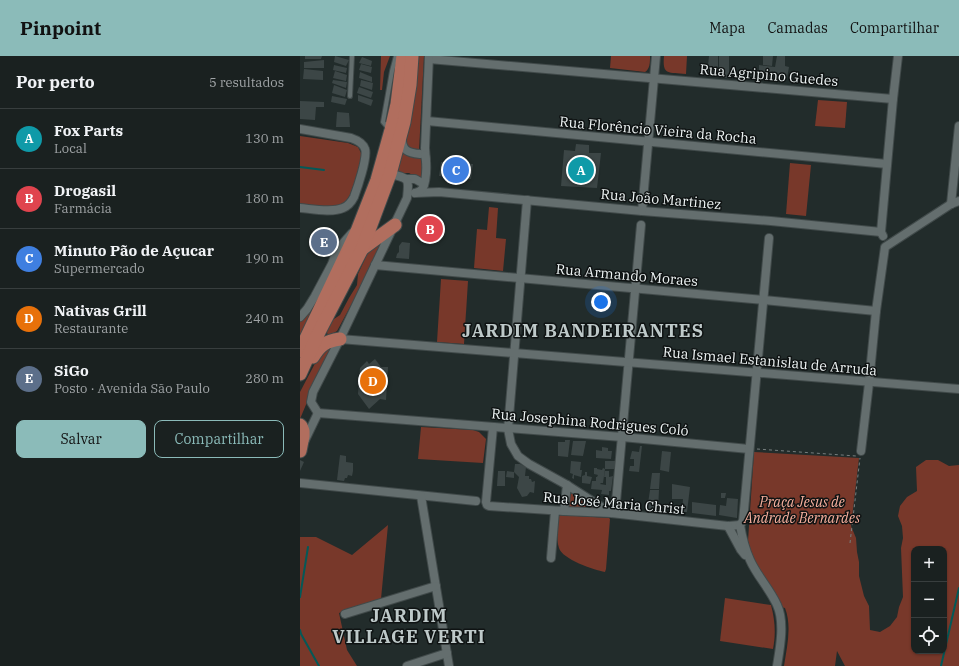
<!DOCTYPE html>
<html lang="pt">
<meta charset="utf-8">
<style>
body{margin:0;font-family:"IBM Plex Serif",serif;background:#272e2d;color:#f1f3f6}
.controls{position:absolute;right:12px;bottom:12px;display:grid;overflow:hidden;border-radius:8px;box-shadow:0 1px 3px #0004}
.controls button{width:36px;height:36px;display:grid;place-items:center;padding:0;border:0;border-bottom:1px solid #383e3e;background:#1a2120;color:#f1f3f6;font:20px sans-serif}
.you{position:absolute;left:301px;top:246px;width:14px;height:14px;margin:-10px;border:3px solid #fff;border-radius:50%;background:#1a73e8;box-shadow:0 0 0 6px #1a73e833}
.badge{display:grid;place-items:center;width:26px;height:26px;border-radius:50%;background:#8bbbb9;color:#fff;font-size:13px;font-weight:700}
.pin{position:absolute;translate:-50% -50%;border:2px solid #fff;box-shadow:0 1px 4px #0006}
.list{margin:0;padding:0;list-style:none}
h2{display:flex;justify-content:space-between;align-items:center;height:52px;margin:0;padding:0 16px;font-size:17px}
h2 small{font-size:13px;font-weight:400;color:#9fa3a5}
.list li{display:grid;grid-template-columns:26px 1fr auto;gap:12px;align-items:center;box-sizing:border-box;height:60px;padding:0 16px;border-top:1px solid #383e3e}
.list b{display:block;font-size:15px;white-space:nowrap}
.list p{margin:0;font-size:13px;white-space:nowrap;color:#9fa3a5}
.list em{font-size:13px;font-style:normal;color:#9fa3a5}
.actions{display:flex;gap:8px;padding:12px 16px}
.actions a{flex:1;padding:9px 0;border:1px solid #8bbbb9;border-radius:8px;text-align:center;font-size:14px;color:#8bbbb9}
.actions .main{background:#8bbbb9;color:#111}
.icon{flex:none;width:22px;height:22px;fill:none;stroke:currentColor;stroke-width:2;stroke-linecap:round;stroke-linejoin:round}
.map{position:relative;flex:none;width:659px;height:610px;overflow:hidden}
header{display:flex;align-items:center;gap:24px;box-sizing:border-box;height:56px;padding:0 20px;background:#8bbbb9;color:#111}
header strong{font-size:19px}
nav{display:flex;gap:22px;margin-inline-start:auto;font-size:14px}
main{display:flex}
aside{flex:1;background:#1a2120}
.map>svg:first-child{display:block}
</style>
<header>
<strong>Pinpoint</strong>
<nav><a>Mapa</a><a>Camadas</a><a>Compartilhar</a></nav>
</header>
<main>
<aside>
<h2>Por perto<small>5 resultados</small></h2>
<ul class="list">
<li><span class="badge" style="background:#0f9aa8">A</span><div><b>Fox Parts</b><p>Local</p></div><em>130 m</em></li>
<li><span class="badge" style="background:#e0444e">B</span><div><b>Drogasil</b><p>Farmácia</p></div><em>180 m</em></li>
<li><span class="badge" style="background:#3f7fe0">C</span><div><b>Minuto Pão de Açucar</b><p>Supermercado</p></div><em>190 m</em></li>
<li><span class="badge" style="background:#e8710a">D</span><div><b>Nativas Grill</b><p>Restaurante</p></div><em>240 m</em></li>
<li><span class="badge" style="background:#5c6f8a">E</span><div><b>SiGo</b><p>Posto · Avenida São Paulo</p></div><em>280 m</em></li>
</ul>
<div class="actions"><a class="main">Salvar</a><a>Compartilhar</a></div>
</aside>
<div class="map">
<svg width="659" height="610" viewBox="0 0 659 610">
<rect width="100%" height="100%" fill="#222c2b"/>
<g fill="#78382a" fill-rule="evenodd">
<polygon points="81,0 90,0 84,16 82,34 80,34"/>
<polygon points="116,0 124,0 119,95 109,93 106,89 106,83"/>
<path d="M311 0H350C350 6 350 13 345 16L310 12Z"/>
<path d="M364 0H387L386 18C369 16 362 20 364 0Z"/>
<polygon points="518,44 547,46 545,72 515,70"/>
<polygon points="0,80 48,87 58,91 61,97 62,107 50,139 44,148 36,151 0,149"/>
<path d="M102 96C111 103 114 99 123 102L124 111 121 124 109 117H102L97 115Z"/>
<polygon points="490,107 511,109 506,160 486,158"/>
<polygon points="189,151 198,152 196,182 206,183 203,215 174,212 177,173 187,174"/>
<polygon points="80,187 83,190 37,275 28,280 26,273 31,265 40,259 49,242 57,229 58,218 69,194"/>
<polygon points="141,223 168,225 164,288 137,286"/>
<polygon points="18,243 0,283 0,266"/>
<polygon points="32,289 25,303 0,363 0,336 21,296"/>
<polygon points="121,371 173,374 179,376 186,383 183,407 118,403"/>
<path d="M454 396 559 402 551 470 556 482 557 496 559 506V520L564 540 569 550 570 574 580 576 590 570 597 561 599 551 603 541 601 492 603 482 602 470 598 460 600 450 607 441 617 435 616 411 626 404H638L649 410 659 409V610H545L537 595 535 610H484C487 591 492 570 485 552L481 551 452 502 448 485ZM614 493H644V595H614Z"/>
<polygon points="269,432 293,447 292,455 266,455"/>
<path d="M261 459 309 462 310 463 306 513 305 516C294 514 262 503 259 492 256 483 258 470 259 460Z"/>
<polygon points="88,469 81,543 39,557 47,594 57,610 0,610 0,481 16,481 52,499"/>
<path d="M425 542 471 549C475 564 476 578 473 593L420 585Z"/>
</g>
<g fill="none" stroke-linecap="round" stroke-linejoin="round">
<g stroke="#035958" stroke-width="2">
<polyline points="0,111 24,114"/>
<polyline points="0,541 8,491"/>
<polyline points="0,574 1,578 19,610"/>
<polyline points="641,610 659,532"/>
</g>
</g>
<g fill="#3c4646">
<polygon points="5,0 22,0 21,3 5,3"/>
<polygon points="35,0 49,4 46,10 34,6"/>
<polygon points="409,0 418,0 418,20 407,19"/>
<polygon points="419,0 429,0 429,22 419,21"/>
<polygon points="463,0 473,0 472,10 463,9"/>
<polygon points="477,0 485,0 485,10 489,11 487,22 459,19 459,9 475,11"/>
<polygon points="62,1 72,5 71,10 59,7"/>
<polygon points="24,4 24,12 4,12 4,6"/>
<polygon points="61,8 72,11 71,17 59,14"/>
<polygon points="34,9 47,12 46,17 33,14"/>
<polygon points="4,13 23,15 23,24 3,23"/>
<polygon points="35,15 47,19 46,25 33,22"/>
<polygon points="60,16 72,21 72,26 59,22"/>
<polygon points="33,24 47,26 46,32 32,27"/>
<polygon points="61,24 73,27 72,34 60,30"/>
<polygon points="34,29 47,34 45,41 32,37"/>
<polygon points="59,31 73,36 71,42 57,37"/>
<polygon points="58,39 73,44 71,50 58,45"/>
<polygon points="32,40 47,43 45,49 31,46"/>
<polygon points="0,45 24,46 24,51 16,51 15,64 0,63"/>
<polygon points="37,56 49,57 50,71 36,71"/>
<polygon points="276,88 289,89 289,97 301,97 297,132 261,130 264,94 275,95"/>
<polygon points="141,106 173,108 171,123 139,120"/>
<polygon points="123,165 139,166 137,180 121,179"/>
<polygon points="19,173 37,181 28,199 11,190"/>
<polygon points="102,186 110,187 109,203 96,202 97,198 99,196 99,190"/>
<polygon points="75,303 81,311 88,311 86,344 80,343 69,353 58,338 60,312 67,305 69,308"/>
<polygon points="265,384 270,384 268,401 258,400 258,386 265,386"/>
<polygon points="273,385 286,385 283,400 271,399"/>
<polygon points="340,390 342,390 339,416 329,415 330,410 334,410 334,403 330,403 332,395 339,396"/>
<polygon points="302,391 308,392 308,395 312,395 311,403 296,402 296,394 302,395"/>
<polygon points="362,395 371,396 369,416 360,414"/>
<polygon points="40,399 46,400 46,406 53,407 53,415 52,420 48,419 47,422 45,422 44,425 37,424"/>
<polygon points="0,404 4,406 0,415"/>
<polygon points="271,405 281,406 280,414 282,414 281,421 274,419 274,423 272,422 273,418 270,417"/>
<polygon points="305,405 316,405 315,413 305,413 303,427 301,427 300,428 306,429 306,421 304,421 305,415 309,415 309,421 313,420 311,435 309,435 309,439 301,438 302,434 291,433 292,425 296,425 296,421 297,421 298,419 294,418 294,412 297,412 297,413 302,414 303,412 305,413"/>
<polygon points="215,408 220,408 226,411 225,420 229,420 229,423 231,423 232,426 235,425 234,437 230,436 227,440 222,441 217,432 219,421 214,416"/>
<polygon points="198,415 205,415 205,430 197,430"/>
<polygon points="207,415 214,416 214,422 206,421"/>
<polygon points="285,416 287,416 287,420 292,421 290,428 282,427 282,420 285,419"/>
<polygon points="352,417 360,417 359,433 350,433"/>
<polygon points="372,428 390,431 387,456 382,456 383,443 372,443"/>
<polygon points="350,434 359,434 358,454 347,454"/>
<polygon points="421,437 426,437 425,442 421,442"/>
<polygon points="427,442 438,443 437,462 419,459 420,449 426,450"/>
<polygon points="392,446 416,449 416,460 392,457"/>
</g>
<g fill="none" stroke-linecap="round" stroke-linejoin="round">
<defs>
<g id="lane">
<polyline points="50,40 52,0"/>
<polyline points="89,73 83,66 92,15 96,0"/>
</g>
<g id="street">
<polyline points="129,3 593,43"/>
<polyline points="127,65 587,108"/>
<path d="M0 73 51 82C57 84 63 87 65 93 68 101 57 133 54 141 52 145 48 150 43 152 32 157 12 153 0 152"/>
<path d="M102 81C101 95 109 97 120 98"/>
<polyline points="126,105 125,92 129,0"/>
<polyline points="107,123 115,123 124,128"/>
<polyline points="115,137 139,136 342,155 471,165 581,176"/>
<path d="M115 137C117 136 119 136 121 134 127 130 127 106 125 99"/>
<polyline points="227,144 208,373 211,388 218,400 229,408 267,429 311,457 316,446 341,169"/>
<polyline points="651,148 659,70"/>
<polyline points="342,155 356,0"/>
<polyline points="583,180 581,176 593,43 598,0"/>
<polyline points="75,209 464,244 576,255"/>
<polyline points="0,261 7,253 15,240 32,208 37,194 52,177"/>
<path d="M40 283C246 298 452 318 659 333"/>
<polyline points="18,357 322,381 449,393"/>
<path d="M18 357 11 346 13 336 40 283 107 142C109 123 110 122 90 118"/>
<polyline points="193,371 186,446 187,449 189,450 264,455 311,457 428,470 440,469"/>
<polyline points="5,384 18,357"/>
<polyline points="561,395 569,327 576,255 585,191 651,148 659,145"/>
<polyline points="0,427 176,445"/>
<polyline points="121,440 149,610"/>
<polyline points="264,455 267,429"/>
<polyline points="440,469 443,465 469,182"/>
<path d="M440 469C442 481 445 493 450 504 457 520 470 533 477 549 485 566 480 592 477 610"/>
<polyline points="428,470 441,494 445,499"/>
<polyline points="251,502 255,455"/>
<polyline points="45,558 136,530"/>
<polyline points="107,610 147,597"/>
</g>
<g id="primary">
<polyline points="62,193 95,169"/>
<polyline points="0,295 57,175 77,124 91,74 97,48 103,0"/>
<path d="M13 301C20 289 26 285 40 283"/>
<polyline points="0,318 19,276 62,193 90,118 104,66 110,29 112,0"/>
<polyline points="0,369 1,370 3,375 3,380 0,395"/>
</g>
</defs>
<use href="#lane" stroke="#414a4a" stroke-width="6"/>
<use href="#street" stroke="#414a4a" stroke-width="10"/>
<use href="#primary" stroke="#414a4a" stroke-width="15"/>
<g stroke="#767e7e" stroke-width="1" stroke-dasharray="3 3" stroke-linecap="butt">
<polyline points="457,393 556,400"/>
<polyline points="550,487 560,402"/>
</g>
<use href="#lane" stroke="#646e6e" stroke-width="4"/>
<use href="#street" stroke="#646e6e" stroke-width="8"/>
<use href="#primary" stroke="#b16e5e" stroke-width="13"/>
</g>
<g text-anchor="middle" stroke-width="3" stroke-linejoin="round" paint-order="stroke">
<g font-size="14" fill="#eef4f4" stroke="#0f1313">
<text transform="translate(469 19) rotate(5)" y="5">Rua Agripino Guedes</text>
<text transform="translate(358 74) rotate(5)" y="5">Rua Florêncio Vieira da Rocha</text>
<text transform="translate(361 143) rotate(5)" y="5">Rua João Martinez</text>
<text transform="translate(327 219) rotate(5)" y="5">Rua Armando Moraes</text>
<text transform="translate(470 305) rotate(5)" y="5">Rua Ismael Estanislau de Arruda</text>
<text transform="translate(290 366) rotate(5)" y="5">Rua Josephina Rodrigues Coló</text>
<text transform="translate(314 447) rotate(5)" y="5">Rua José Maria Christ</text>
</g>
<g font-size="14" font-style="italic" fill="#f7af9d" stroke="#0f1313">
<text x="502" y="451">Praça Jesus de<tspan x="502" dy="16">Andrade Bernardes</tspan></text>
</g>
<g font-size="18" font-weight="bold" letter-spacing="1" fill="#bec9c9" stroke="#0f1313">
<text x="283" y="281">JARDIM BANDEIRANTES</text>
<text x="109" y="566">JARDIM<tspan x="109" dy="21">VILLAGE VERTI</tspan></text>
</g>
</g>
</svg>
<div class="controls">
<button>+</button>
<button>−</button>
<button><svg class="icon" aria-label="locate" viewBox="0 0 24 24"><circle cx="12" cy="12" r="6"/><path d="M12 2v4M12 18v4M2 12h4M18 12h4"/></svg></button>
</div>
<div class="you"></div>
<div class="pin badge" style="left:281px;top:114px;background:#0f9aa8">A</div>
<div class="pin badge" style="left:130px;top:173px;background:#e0444e">B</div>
<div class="pin badge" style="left:156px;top:114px;background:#3f7fe0">C</div>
<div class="pin badge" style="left:73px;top:325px;background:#e8710a">D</div>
<div class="pin badge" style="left:24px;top:186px;background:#5c6f8a">E</div>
</div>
</main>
